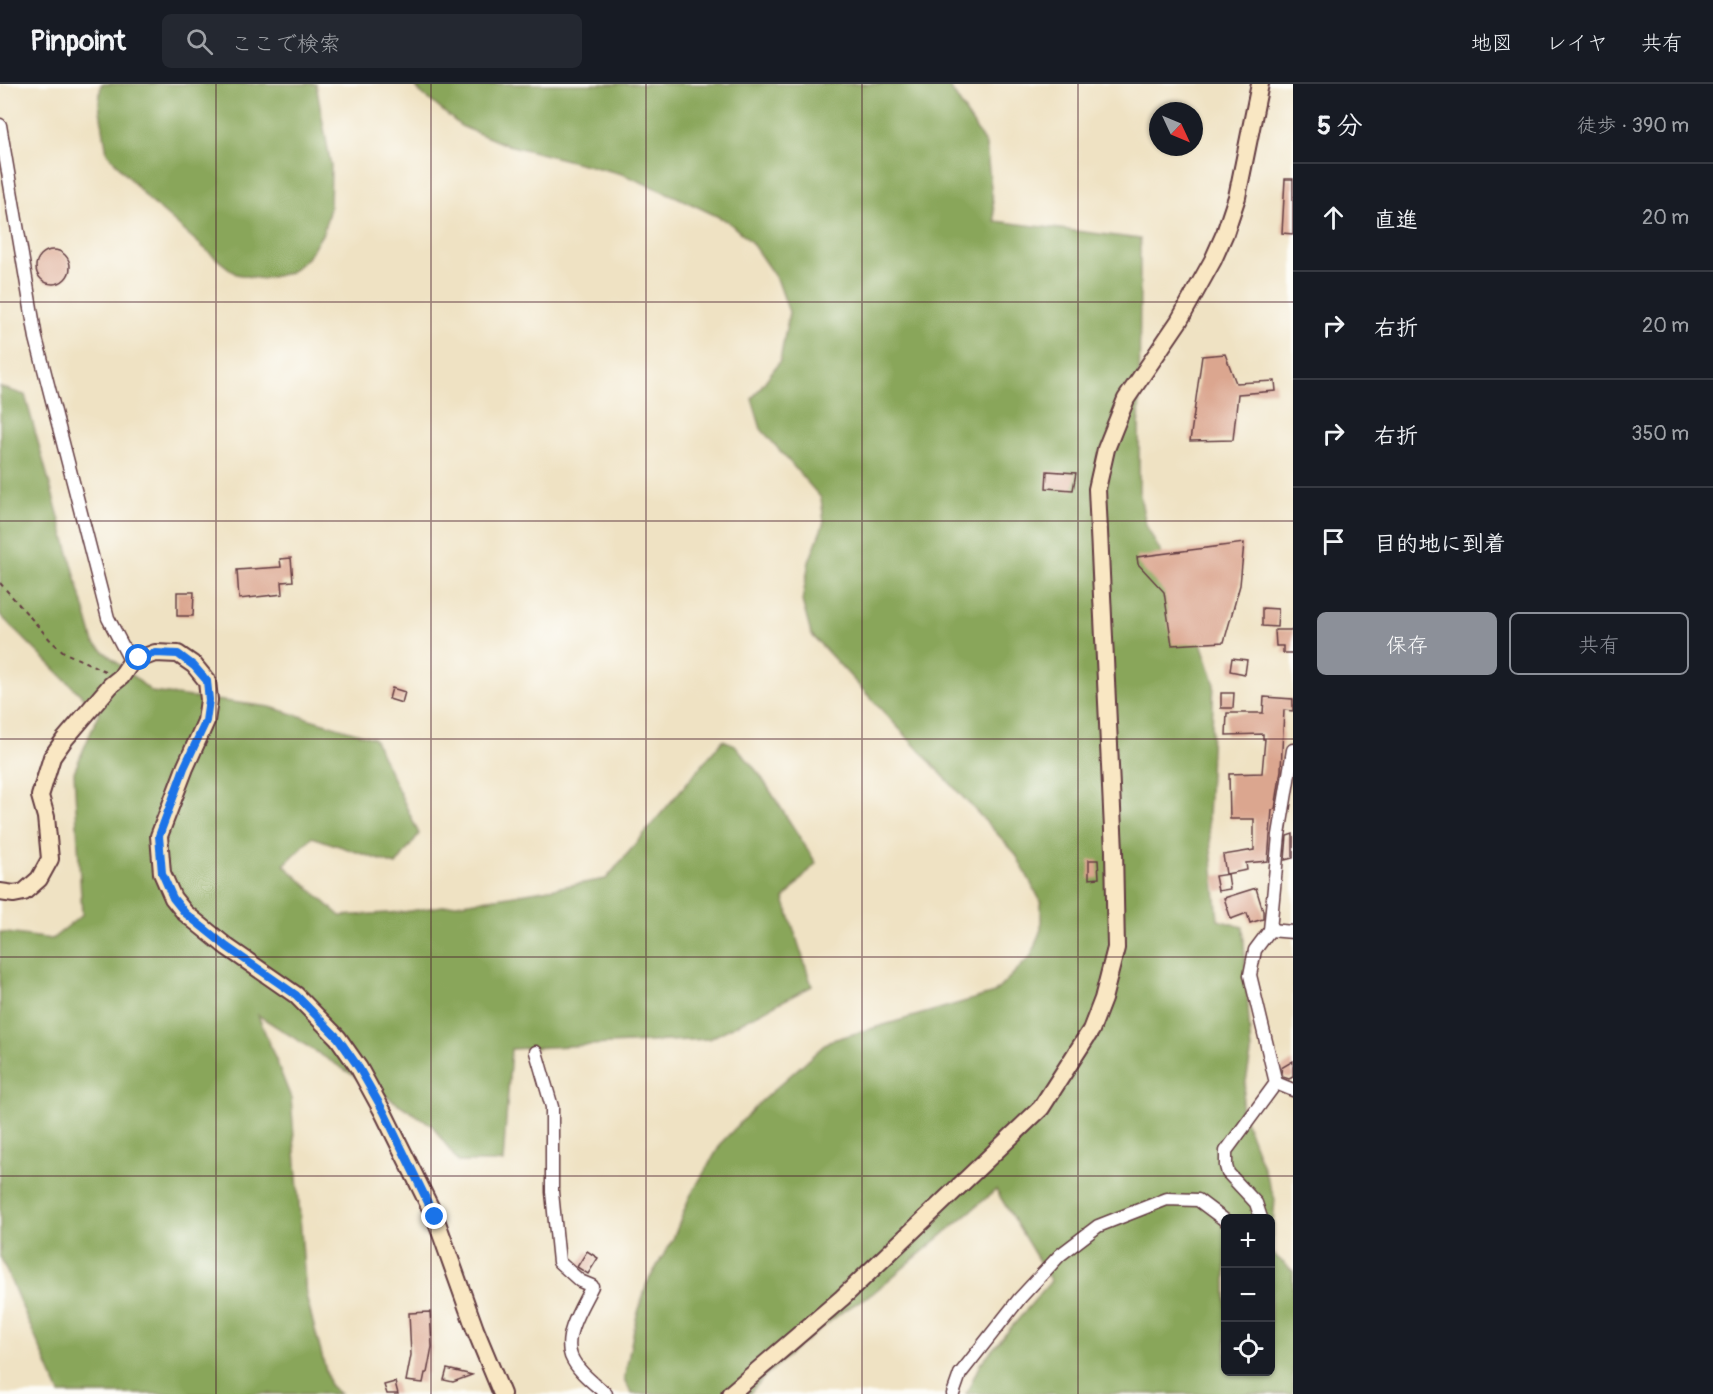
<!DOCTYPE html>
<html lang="ja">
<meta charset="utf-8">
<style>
body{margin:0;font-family:Pangolin,"Klee One",sans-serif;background:#242831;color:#f1f3f6}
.controls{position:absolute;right:18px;bottom:18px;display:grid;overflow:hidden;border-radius:9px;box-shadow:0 2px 4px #0004}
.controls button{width:54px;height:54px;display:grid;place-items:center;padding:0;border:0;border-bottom:2px solid #363941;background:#171b24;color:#f1f3f6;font:30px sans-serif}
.compass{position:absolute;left:1149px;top:18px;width:54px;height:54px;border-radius:50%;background:#171b24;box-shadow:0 2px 4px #0004;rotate:134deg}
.stop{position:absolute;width:18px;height:18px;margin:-14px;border:4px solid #1a73e8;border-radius:50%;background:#fff}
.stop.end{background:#1a73e8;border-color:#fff;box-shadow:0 2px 6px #0008}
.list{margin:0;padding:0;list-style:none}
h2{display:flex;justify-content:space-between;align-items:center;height:78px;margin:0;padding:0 24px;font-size:26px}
h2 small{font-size:20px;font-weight:400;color:#9ea1a6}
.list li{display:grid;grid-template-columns:39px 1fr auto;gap:18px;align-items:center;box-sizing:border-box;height:108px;padding:0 24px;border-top:2px solid #363941}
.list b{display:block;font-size:22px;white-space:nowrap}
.list em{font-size:20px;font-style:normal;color:#9ea1a6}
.actions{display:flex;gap:12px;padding:18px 24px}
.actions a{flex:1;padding:14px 0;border:2px solid #8c9099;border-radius:9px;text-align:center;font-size:21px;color:#8c9099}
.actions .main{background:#8c9099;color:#fff}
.icon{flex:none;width:33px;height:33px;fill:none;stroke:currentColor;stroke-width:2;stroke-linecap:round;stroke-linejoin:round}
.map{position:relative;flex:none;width:1293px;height:1310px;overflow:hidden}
header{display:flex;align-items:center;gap:36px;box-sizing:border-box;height:84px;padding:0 30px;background:#171b24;border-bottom:2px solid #363941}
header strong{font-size:28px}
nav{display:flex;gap:33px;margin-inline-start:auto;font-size:21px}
.search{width:420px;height:54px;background:#242831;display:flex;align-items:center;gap:15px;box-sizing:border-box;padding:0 21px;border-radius:9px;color:#9ea1a6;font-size:22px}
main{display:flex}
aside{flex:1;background:#171b24}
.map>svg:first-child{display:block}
</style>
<header>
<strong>Pinpoint</strong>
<div class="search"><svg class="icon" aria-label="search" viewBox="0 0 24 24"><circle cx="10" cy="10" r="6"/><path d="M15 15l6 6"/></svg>ここで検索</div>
<nav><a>地図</a><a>レイヤ</a><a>共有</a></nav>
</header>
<main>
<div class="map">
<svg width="1293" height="1310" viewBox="0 0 1293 1310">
<rect width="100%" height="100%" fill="#fdfcf7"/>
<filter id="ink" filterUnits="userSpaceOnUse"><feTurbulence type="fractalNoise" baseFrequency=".0167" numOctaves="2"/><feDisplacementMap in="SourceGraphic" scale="12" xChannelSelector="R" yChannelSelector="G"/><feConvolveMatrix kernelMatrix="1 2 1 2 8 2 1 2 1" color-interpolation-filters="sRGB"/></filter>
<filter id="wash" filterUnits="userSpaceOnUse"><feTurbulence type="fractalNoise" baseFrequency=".008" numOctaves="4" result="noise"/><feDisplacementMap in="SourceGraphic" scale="24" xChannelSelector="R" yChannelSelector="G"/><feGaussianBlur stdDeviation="1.35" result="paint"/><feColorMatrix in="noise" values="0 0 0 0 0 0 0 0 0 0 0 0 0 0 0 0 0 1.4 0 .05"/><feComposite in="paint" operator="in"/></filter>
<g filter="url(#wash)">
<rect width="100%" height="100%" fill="#efe2c3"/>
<g fill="#89a65a" stroke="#6a6242" stroke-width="1.5" fill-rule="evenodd">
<polygon points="101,0 316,0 331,82 330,124 323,149 307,174 289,189 262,195 236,190 212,171 149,116 107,69 99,20"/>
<path d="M414 0H948L986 61 995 137 1140 155 1139 407 1146 441 1188 519 1214 598 1208 734 1218 836 1243 843 1251 970 1241 1025 1275 1115 1271 1168 1293 1187V1310H966L980 1280 1051 1197 996 1106 872 1210 842 1228 802 1260 766 1291 749 1310H632L624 1296 636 1235 647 1199 673 1155 689 1114 722 1058 758 1020 829 957 994 909 1031 872 1041 845V818L1015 769 811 550 802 517 809 478 824 438 821 414 761 345 752 315 780 277 789 228 778 197 751 158 727 137 679 114 622 90 504 60 461 42 420 8ZM1226 1134H1270V1288H1226Z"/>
<polygon points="0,303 25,311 94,559 152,608 270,623 374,654 419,750 396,781 312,753 284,781 340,832 403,828 509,812 606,795 723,656 735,661 760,691 816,779 784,815 812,902 709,955 511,965 503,1078 458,1078 432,1041 258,931 291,1014 306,1212 330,1302 340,1310 60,1310 0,1172 0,848 52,855 82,831 74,688 99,629 0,531"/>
</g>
<g id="blocks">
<g fill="#dba68f">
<polygon points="1285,95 1293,95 1293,150 1282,149"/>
<circle cx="53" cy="183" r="17"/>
<polygon points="1225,270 1236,299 1275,297 1276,307 1238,310 1233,356 1190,357 1202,272"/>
<polygon points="1047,387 1076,389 1073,406 1046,404"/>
<polygon points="1244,459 1240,501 1224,558 1172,561 1164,508 1138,480 1137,473"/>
<polygon points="291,474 293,497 282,498 283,510 239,515 237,486 281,483 280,475"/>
<polygon points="177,508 194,508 193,532 177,532"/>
<polygon points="1262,524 1278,525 1277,543 1262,542"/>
<polygon points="1275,546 1293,546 1293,569 1283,569 1283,562 1276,562"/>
<polygon points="1232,574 1247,576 1245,590 1230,587"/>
<polygon points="392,604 405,608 402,619 389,615"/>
<polygon points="1221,609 1234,609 1233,624 1221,624"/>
<polygon points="1264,613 1293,615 1293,627 1284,626 1281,686 1275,725 1272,726 1268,777 1246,779 1247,786 1226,790 1223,771 1254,766 1254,735 1230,735 1229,690 1262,689 1265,655 1263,655 1263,650 1226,651 1227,629 1263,629"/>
<polygon points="1293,750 1293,774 1285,776 1287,752"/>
<polygon points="1089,776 1098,776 1099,794 1089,795"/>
<polygon points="1228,790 1230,805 1218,807 1215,792"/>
<polygon points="1256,804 1263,827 1263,835 1250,839 1247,829 1231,835 1224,814"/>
<polygon points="1293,977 1293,993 1289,995 1283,993 1281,984"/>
<polygon points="587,1167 598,1174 588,1190 577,1183"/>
<polygon points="430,1228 432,1263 427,1289 425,1289 423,1299 406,1297 411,1271 409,1229"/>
<polygon points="447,1285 472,1291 453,1298 444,1296"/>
<polygon points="395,1298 398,1310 387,1310 384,1301"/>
</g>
</g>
</g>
<g filter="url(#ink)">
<use href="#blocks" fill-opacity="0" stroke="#633c42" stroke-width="1.5"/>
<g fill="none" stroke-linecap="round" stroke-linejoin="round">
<defs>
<g id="street">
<polyline points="0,41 36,254 108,534 131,578"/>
<polyline points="1270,846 1293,848"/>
<path d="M536 968 552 1023V1108L559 1178 580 1197 592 1202C583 1221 563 1250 571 1272 577 1287 595 1300 606 1310"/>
<polyline points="1276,999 1293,1006"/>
<polyline points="1261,1134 1256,1119 1228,1089 1226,1082 1226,1067 1276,999 1250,891 1255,866 1270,846 1279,751 1293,666"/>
<polyline points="953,1310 960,1290 1020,1214 1060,1171 1098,1142 1167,1115 1198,1116 1226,1137"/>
</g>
<g id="secondary">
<polyline points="0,808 14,810 24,808 39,795 50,775 46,733 40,712 52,673 64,656 111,601 121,593 131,578 155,569 178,570 194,581 207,597 209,616 206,637 185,684 159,752 162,789 173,814 185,829 227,863 296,911 338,954 359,984 383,1028 435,1133 475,1245 502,1310"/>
<polyline points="730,1310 842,1214 1041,1024 1091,946 1103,915 1116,864 1114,767 1097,405 1106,365 1126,315 1179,237 1213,176 1225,149 1237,113 1260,0"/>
</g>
</defs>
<use href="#street" stroke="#633c42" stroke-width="15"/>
<use href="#secondary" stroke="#633c42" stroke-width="20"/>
<polyline stroke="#633c42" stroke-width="2" stroke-dasharray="4.5 4.5" stroke-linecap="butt" points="0,499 52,558 65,569 105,587"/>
<use href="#street" stroke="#fff" stroke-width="12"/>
<use href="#secondary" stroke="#f9e7c3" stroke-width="16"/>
</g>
</g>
<g fill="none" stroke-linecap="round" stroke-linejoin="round" filter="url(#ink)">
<polyline stroke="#1a73e8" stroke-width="8" points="139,574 155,569 178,570 194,582 207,597 209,616 206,637 184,684 159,752 162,789 173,814 185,829 227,863 296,911 338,954 359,984 384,1028 435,1133"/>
</g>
<path fill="none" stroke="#4a1f2b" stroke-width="1.5" stroke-opacity="0.55" d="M216 0V1310M431 0V1310M646 0V1310M862 0V1310M1078 0V1310M0 218H1293M0 437H1293M0 655H1293M0 873H1293M0 1092H1293"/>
</svg>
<div class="controls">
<button>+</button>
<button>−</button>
<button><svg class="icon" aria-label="locate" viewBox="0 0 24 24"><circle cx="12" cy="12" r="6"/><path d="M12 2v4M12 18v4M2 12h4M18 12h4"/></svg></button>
</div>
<svg class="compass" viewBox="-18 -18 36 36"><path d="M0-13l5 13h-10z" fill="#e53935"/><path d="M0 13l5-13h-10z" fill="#9ea1a6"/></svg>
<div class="stop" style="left:139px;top:574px"></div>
<div class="stop end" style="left:435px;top:1133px"></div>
</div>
<aside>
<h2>5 分<small>徒歩 · 390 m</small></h2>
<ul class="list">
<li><svg class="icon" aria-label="ahead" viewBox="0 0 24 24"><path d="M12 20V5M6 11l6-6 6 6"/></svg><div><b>直進</b></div><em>20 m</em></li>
<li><svg class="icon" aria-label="right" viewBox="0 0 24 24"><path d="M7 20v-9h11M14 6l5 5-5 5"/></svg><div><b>右折</b></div><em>20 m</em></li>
<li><svg class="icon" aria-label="right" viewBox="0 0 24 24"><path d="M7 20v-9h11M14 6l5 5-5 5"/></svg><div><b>右折</b></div><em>350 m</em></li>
<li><svg class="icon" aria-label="arrive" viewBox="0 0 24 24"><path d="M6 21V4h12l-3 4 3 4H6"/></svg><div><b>目的地に到着</b></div></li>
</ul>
<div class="actions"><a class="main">保存</a><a>共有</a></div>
</aside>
</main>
